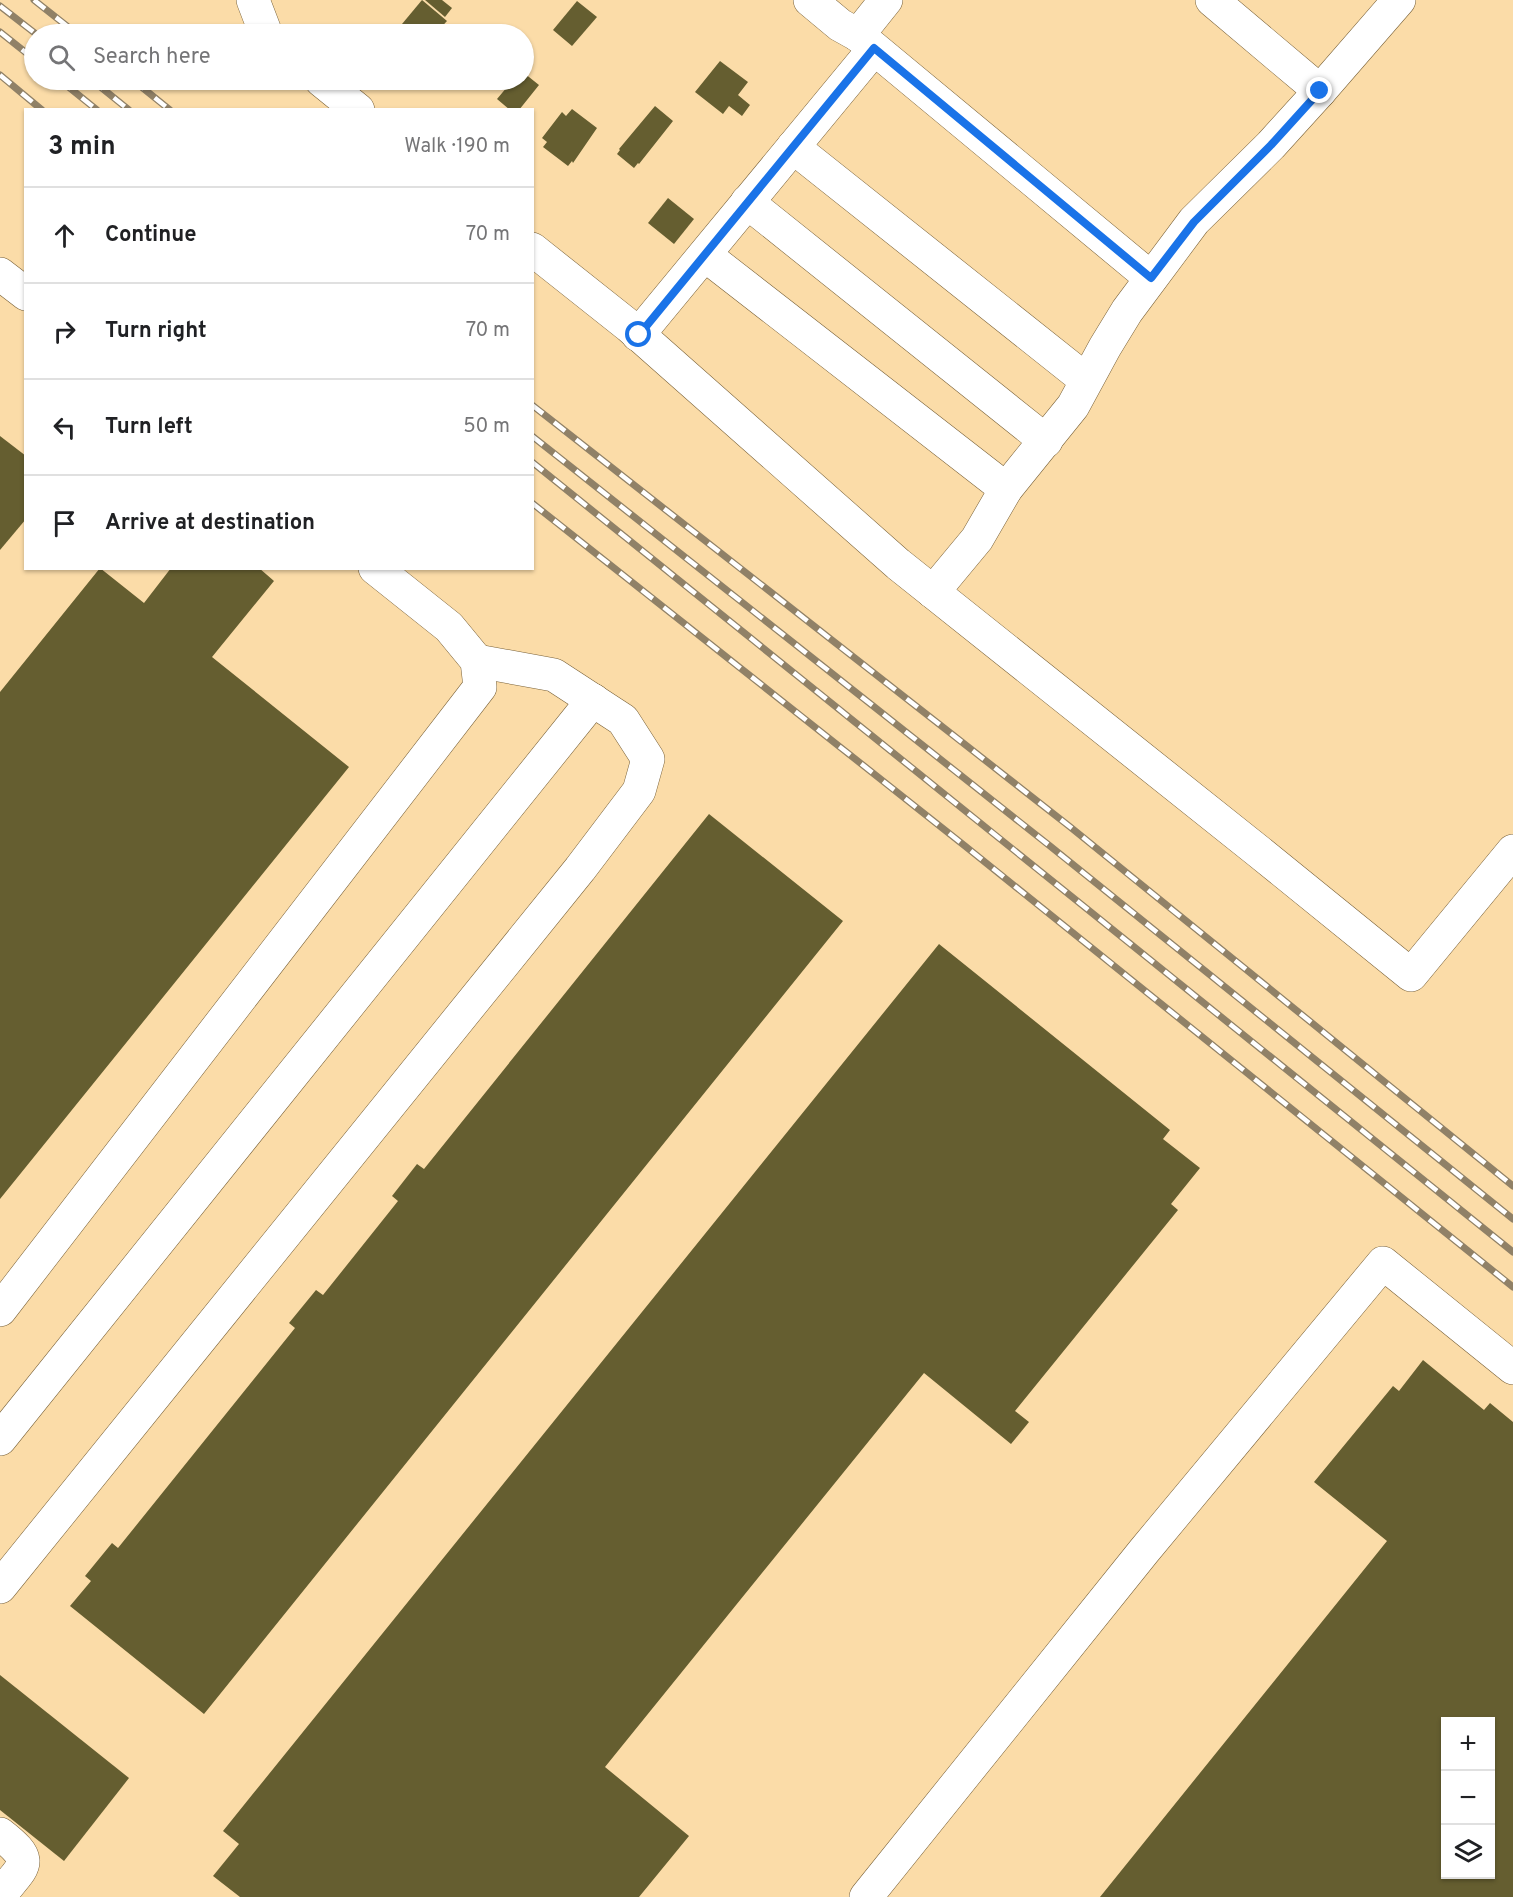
<!DOCTYPE html>
<meta charset="utf-8">
<style>
body{margin:0;font-family:Overpass,sans-serif;background:#f2f2f2;color:#202124}
.controls{position:absolute;right:18px;bottom:18px;display:grid;overflow:hidden;border-radius:0px;box-shadow:0 2px 4px #0004}
.controls button{width:54px;height:54px;display:grid;place-items:center;padding:0;border:0;border-bottom:2px solid #e0e0e0;background:#fff;color:#202124;font:30px sans-serif}
.stop{position:absolute;width:18px;height:18px;margin:-14px;border:4px solid #1a73e8;border-radius:50%;background:#fff}
.stop.end{background:#1a73e8;border-color:#fff;box-shadow:0 2px 6px #0008}
.list{margin:0;padding:0;list-style:none}
h2{display:flex;justify-content:space-between;align-items:center;height:78px;margin:0;padding:0 24px;font-size:26px}
h2 small{font-size:20px;font-weight:400;color:#757577}
.list li{display:grid;grid-template-columns:39px 1fr auto;gap:18px;align-items:center;box-sizing:border-box;height:96px;padding:0 24px;border-top:2px solid #e0e0e0}
.list b{display:block;font-size:22px;white-space:nowrap}
.list em{font-size:20px;font-style:normal;color:#757577}
.icon{flex:none;width:33px;height:33px;fill:none;stroke:currentColor;stroke-width:2;stroke-linecap:round;stroke-linejoin:round}
.map{position:relative;flex:none;width:1513px;height:1897px;overflow:hidden}
.search{position:absolute;background:#fff;box-shadow:0 2px 4px #0004;left:24px;top:24px;width:510px;height:66px;display:flex;align-items:center;gap:15px;box-sizing:border-box;padding:0 21px;border-radius:33px;color:#757577;font-size:22px}
.panel{position:absolute;background:#fff;box-shadow:0 2px 4px #0004;left:24px;top:108px;width:510px;height:462px;border-radius:0px}
.map>svg:first-child{display:block}
</style>
<div class="map">
<svg width="1513" height="1897" viewBox="0 0 1513 1897">
<rect width="100%" height="100%" fill="#fce7c3"/>
<path fill="#fbdca8" fill-rule="evenodd" d="M0 0H1513V1897H0ZM34 34H524V80H34ZM26 110H532V568H26ZM1446 1722H1490V1874H1446Z"/>
<g fill="#655e30" fill-rule="evenodd">
<polygon points="422,0 447,21 435,34 415,34 402,24"/>
<polygon points="425,0 442,0 452,8 445,17"/>
<polygon points="577,1 597,17 572,46 553,30"/>
<polygon points="445,25 456,34 437,34"/>
<polygon points="720,61 748,82 738,95 750,105 742,116 729,106 723,114 695,92"/>
<polygon points="524,73 539,85 519,110 510,110 497,99 513,80 524,80"/>
<polygon points="655,106 673,121 639,164 638,163 634,168 617,154 620,150 619,149"/>
<polygon points="572,109 597,128 573,163 572,161 568,166 543,147 547,142 542,138 562,112 566,116"/>
<polygon points="668,198 694,219 674,244 648,223"/>
<polygon points="0,436 26,456 26,519 0,550"/>
<polygon points="100,568 144,603 171,568 259,568 274,581 212,657 349,767 0,1199 0,692"/>
<polygon points="709,814 843,921 204,1714 70,1606 91,1581 85,1576 112,1543 118,1548 295,1328 289,1323 316,1290 323,1295 398,1201 392,1196 417,1164 424,1169"/>
<polygon points="939,944 1170,1130 1163,1139 1200,1168 1171,1204 1178,1210 1015,1411 1029,1422 1011,1444 924,1373 605,1767 689,1836 639,1897 240,1897 213,1876 239,1844 223,1831"/>
<path d="M1423 1360 1484 1410 1490 1403 1513 1422V1897H1100L1387 1541 1314 1482 1393 1386 1399 1391ZM1446 1722H1490V1874H1446Z"/>
<polygon points="0,1675 129,1778 64,1861 0,1810"/>
</g>
<g fill="none" stroke-linecap="round" stroke-linejoin="round">
<defs>
<g id="minor">
<polyline points="253,0 266,34"/>
<polyline points="810,0 840,25 858,35 886,0"/>
<polyline points="1212,0 1320,91 1399,0"/>
<polyline points="858,35 1151,278"/>
<polyline points="321,80 358,110"/>
<polyline points="793,147 1086,380"/>
<polyline points="747,202 1046,441"/>
<polyline points="532,249 629,326 898,564 1258,851 1411,975 1513,851"/>
<polyline points="705,255 1006,489"/>
<polyline points="0,274 26,294"/>
<polyline points="638,335 874,49"/>
<polyline points="933,592 977,539 1006,489 1073,406 1105,347 1127,311 1194,221 1271,145 1320,91"/>
<polyline points="0,1310 480,687 477,661 449,627 375,568"/>
<polyline points="0,1439 593,700"/>
<polyline points="0,1587 580,869 639,791 648,759 623,720 554,675 477,661"/>
<path d="M0 1834C36 1862 25 1864 0 1895"/>
<polyline points="866,1897 1144,1551 1383,1263 1513,1368"/>
</g>
</defs>
<use href="#minor" stroke="#796138" stroke-width="34"/>
<use href="#minor" stroke="#fff" stroke-width="33"/>
<defs>
<g id="rail">
<polyline points="34,0 77,34"/>
<polyline points="0,6 36,34"/>
<polyline points="0,32 34,59"/>
<polyline points="0,75 42,110"/>
<polyline points="60,80 97,110"/>
<polyline points="92,80 129,110"/>
<polyline points="133,80 170,110"/>
<polyline points="532,405 1069,826 1513,1186"/>
<polyline points="532,436 1050,846 1513,1219"/>
<polyline points="532,462 1513,1252"/>
<polyline points="532,503 965,846 1513,1287"/>
</g>
</defs>
<use href="#rail" stroke="#908167" stroke-width="7"/>
<use href="#rail" stroke="#fff" stroke-width="4.5" stroke-dasharray="14" stroke-linecap="butt"/>
</g>
<g fill="none" stroke-linecap="round" stroke-linejoin="round">
<polyline stroke="#1a73e8" stroke-width="8" points="639,335 874,48 1151,278 1194,222 1271,145 1320,91"/>
</g>
</svg>
<div class="controls">
<button>+</button>
<button>−</button>
<button><svg class="icon" aria-label="layers" viewBox="0 0 24 24"><path d="M12 4l9 5-9 5-9-5zM3 14l9 5 9-5"/></svg></button>
</div>
<div class="stop" style="left:639px;top:335px"></div>
<div class="stop end" style="left:1320px;top:91px"></div>
<div class="search"><svg class="icon" aria-label="search" viewBox="0 0 24 24"><circle cx="10" cy="10" r="6"/><path d="M15 15l6 6"/></svg>Search here</div>
<section class="panel">
<h2>3 min<small>Walk · 190 m</small></h2>
<ul class="list">
<li><svg class="icon" aria-label="ahead" viewBox="0 0 24 24"><path d="M12 20V5M6 11l6-6 6 6"/></svg><div><b>Continue</b></div><em>70 m</em></li>
<li><svg class="icon" aria-label="right" viewBox="0 0 24 24"><path d="M7 20v-9h11M14 6l5 5-5 5"/></svg><div><b>Turn right</b></div><em>70 m</em></li>
<li><svg class="icon" aria-label="left" viewBox="0 0 24 24"><path d="M17 20v-9H6M10 6l-5 5 5 5"/></svg><div><b>Turn left</b></div><em>50 m</em></li>
<li><svg class="icon" aria-label="arrive" viewBox="0 0 24 24"><path d="M6 21V4h12l-3 4 3 4H6"/></svg><div><b>Arrive at destination</b></div></li>
</ul>
</section>
</div>
